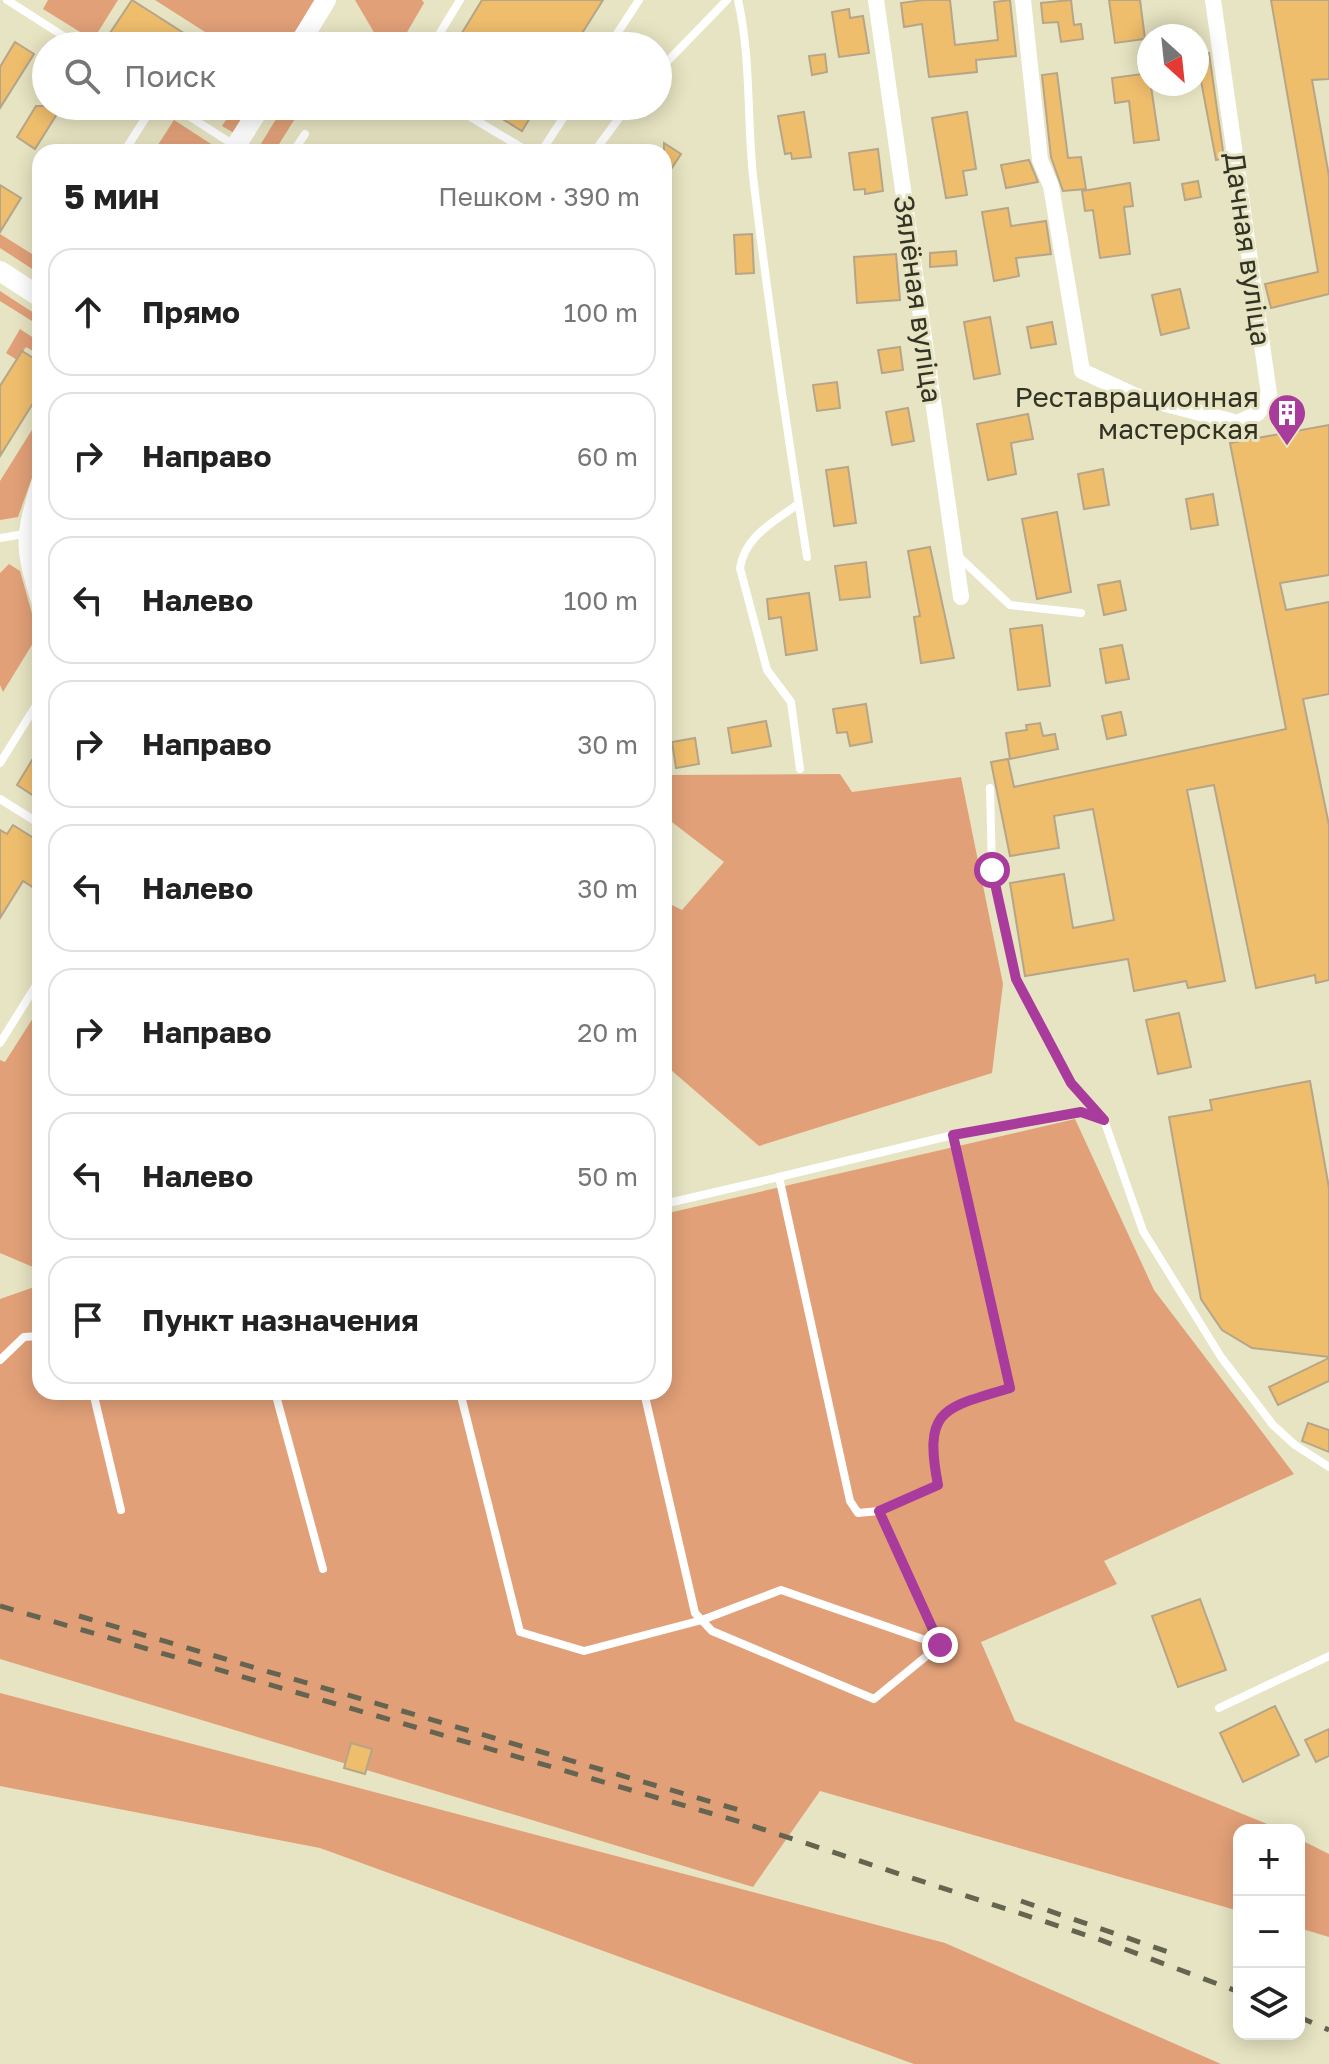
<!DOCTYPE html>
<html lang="ru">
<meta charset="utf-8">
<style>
body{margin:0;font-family:"Golos Text",sans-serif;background:#f6f6f6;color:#222}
.controls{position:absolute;right:24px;bottom:24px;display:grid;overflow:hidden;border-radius:16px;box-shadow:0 4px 20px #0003}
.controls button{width:72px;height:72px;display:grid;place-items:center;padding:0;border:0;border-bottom:2px solid #e0e0e0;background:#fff;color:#222;font:40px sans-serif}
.compass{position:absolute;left:1137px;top:24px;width:72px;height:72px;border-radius:50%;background:#fff;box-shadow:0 4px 20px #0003;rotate:153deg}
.stop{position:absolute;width:24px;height:24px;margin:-18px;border:6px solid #a83b9b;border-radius:50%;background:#fff}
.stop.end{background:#a83b9b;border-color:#fff;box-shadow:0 2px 8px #0008}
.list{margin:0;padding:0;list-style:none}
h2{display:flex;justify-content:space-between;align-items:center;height:104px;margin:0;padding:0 32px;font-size:34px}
h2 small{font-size:26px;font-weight:400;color:#767676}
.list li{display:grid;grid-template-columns:52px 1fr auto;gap:24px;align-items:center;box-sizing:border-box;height:128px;margin:0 16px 16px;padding:0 16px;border:2px solid #e0e0e0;border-radius:24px}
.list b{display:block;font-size:30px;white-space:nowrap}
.list em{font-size:26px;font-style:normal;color:#767676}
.icon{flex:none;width:44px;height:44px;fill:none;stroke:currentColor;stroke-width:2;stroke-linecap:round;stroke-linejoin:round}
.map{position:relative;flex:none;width:1329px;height:2064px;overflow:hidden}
.search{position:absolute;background:#fff;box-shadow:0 4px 20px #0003;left:32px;top:32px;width:640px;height:88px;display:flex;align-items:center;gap:20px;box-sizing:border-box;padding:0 28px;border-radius:44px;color:#767676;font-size:30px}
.panel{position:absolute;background:#fff;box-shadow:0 4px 20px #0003;left:32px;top:144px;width:640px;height:1256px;border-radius:24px}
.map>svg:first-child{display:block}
</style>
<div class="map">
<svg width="1329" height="2064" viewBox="0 0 1329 2064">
<rect width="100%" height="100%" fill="#e6e4c2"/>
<g fill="#e1a078">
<polygon points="48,0 118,0 93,40 43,9"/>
<polygon points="155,0 315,0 286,46 227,46"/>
<polygon points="355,0 422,0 424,3 399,46 382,46"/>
<polygon points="235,106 250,106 234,133 222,126"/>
<polygon points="284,106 303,106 274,152 256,152"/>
<polygon points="174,120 222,151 221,152 164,152 156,148"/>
<polygon points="0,234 40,259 40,274 0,248"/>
<polygon points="0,291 40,317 40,326 0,301"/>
<polygon points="20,329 40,342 40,355 26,347 17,360 6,353"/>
<polygon points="40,417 40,455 18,517 0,520 0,481"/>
<polygon points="9,564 20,571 38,635 3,692 0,685 0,573"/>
<polygon points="840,774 852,792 961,777 1003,984 992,1073 759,1146 664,1064 664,901 682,910 724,862 664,816 664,775"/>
<polygon points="40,1007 40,1270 0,1253 0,1060 5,1062"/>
<polygon points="1075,1119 1154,1290 1294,1474 1104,1561 1117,1584 981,1642 1015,1721 1282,1830 1239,1830 1239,1911 820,1791 753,1887 0,1659 0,1299 40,1285 40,1392 664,1392 664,1214"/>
<polygon points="0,1693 945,1943 1221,2064 914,2064 320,1848 0,1786"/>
<polygon points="1299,1839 1329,1854 1329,1937 1299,1928"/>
</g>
<g fill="#efbe6d" stroke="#b7a588" stroke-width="2">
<polygon points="132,0 204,46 130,46 110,33"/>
<polygon points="482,0 603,0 574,46 454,46"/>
<polygon points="924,0 950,0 955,45 998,40 994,2 1010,0 1016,56 976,60 977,72 929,77 922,24 904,27 901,3"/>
<polygon points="1071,0 1074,25 1081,24 1083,39 1061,42 1058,22 1043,23 1041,3"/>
<polygon points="1109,0 1140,0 1145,39 1115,43"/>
<polygon points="1271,0 1329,0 1329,79 1312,80 1329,176 1329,294 1271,308 1265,284 1318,272"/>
<polygon points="849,9 850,18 863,16 869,53 839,57 832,12"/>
<polygon points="15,42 34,54 0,108 0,67"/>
<polygon points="1209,53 1224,158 1216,160 1197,60 1197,55"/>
<polygon points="825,54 827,72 812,75 809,56"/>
<polygon points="1057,73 1068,158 1081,157 1086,189 1063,191 1051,157 1042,75"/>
<polygon points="1149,73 1159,140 1134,143 1129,101 1115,103 1112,78"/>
<polygon points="36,106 62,106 35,149 17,137"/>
<polygon points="481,106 537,106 522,131"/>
<polygon points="804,112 811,157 792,159 791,153 785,154 778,116"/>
<polygon points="967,112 976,169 963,171 967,195 946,198 932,118"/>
<polygon points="664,143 681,154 664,180"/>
<polygon points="878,149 883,191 865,194 865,189 854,190 849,153"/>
<polygon points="1029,160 1038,182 1006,188 1001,165"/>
<polygon points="1198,181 1201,197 1185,200 1182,184"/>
<polygon points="1130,183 1133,206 1124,207 1130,254 1100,258 1093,210 1085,211 1082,191"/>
<polygon points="0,185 21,198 0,232"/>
<polygon points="1008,208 1011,226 1046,221 1051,254 1016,258 1019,276 994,281 982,212"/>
<polygon points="752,234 754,273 736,274 734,235"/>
<polygon points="956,251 957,265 930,267 930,253"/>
<polygon points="896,254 900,300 857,303 854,257"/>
<polygon points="1180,289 1189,328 1161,335 1152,295"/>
<polygon points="990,317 1000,374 974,379 964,322"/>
<polygon points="1052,322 1056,344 1031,348 1027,327"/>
<polygon points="900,347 903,370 882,373 878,350"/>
<polygon points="22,351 40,362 40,392 0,456 0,386"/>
<polygon points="837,382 840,408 817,411 813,385"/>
<polygon points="908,408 914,441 892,445 886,412"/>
<polygon points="1028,414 1033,439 1011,443 1016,474 988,480 977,424"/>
<polygon points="1329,425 1329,575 1280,583 1286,610 1329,602 1329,694 1303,699 1329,825 1329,980 1316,983 1315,975 1256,988 1214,785 1187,790 1225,981 1188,988 1186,981 1134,991 1128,959 1025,976 1010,883 1064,874 1073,928 1114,920 1093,809 1054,816 1059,848 1010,856 991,762 1008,759 1014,787 1286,729 1230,443"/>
<polygon points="848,467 856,523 834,526 826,470"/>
<polygon points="1103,469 1109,505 1084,509 1078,474"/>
<polygon points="1213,494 1218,525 1191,529 1186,499"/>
<polygon points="1057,512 1071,592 1037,599 1022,519"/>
<polygon points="930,547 954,658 921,663 914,617 920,616 908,551"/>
<polygon points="866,562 870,597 840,600 835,566"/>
<polygon points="1120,581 1126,610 1104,615 1098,585"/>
<polygon points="809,593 817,650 786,655 781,617 769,619 767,599"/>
<polygon points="1042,625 1050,686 1018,690 1010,629"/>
<polygon points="1122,645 1129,679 1106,683 1100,649"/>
<polygon points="866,704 872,742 850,746 847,732 837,733 833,709"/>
<polygon points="1121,712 1126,735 1107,739 1102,716"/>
<polygon points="766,721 771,746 732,753 728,728"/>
<polygon points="1040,723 1043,736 1055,734 1058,749 1010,759 1006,733 1027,730 1026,725"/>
<polygon points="695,738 699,764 676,768 672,742"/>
<polygon points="40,747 40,800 17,785"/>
<polygon points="13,825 40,842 40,892 23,881 0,918 0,830 7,834"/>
<polygon points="1179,1013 1191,1067 1158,1074 1146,1020"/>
<polygon points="1310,1081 1329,1188 1329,1357 1252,1348 1222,1330 1201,1299 1169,1117 1212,1110 1210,1100"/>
<polygon points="1329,1358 1329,1381 1278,1405 1269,1387"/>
<polygon points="1308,1423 1329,1430 1329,1452 1302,1441"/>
<polygon points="1200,1599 1226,1670 1178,1687 1152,1616"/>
<polygon points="1275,1706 1299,1755 1243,1782 1220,1733"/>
<polygon points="1329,1729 1329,1756 1316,1762 1305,1740"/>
<polygon points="351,1743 372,1749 365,1774 344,1768"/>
</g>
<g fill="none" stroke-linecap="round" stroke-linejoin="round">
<g stroke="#fff" stroke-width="8">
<polyline points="7,0 79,46"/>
<path d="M738 0C751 57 747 118 753 176 768 303 787 430 807 557"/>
<polyline points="432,46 460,0"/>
<polyline points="609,46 639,0"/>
<polyline points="658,71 727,0"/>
<polyline points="173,106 245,152"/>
<polyline points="452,106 529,152"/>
<polyline points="124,152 153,106"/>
<polyline points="293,152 305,134"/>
<polyline points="541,152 571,106"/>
<polyline points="594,152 628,106"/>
<path d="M798 504C774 522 745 536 740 568L767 670 791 702 800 769"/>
<polyline points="0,538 24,534"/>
<polyline points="958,556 1010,605 1081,613"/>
<polyline points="0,763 40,699"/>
<polyline points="990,788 992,870 1016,979 1071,1083 1104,1120 1143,1231 1221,1357 1273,1425 1295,1445 1329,1467"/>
<polyline points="0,799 40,824"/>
<polyline points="0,1043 40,979"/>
<path d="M953 1135 779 1177 850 1501 858 1513 879 1511 938 1485C923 1408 944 1408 1010 1388L953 1135 1081 1112 1104 1120"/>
<polyline points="664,1204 779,1177"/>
<polyline points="0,1360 24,1337 40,1336"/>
<polyline points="93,1392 121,1510"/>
<polyline points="275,1392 323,1569"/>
<polyline points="460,1392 520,1632 584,1651 702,1620 781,1590 940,1645"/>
<polyline points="644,1392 695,1613 712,1631 874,1699 940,1645 879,1511"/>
<polyline points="1219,1708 1329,1656"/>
</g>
<g stroke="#fff" stroke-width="16">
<polyline points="876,0 961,597"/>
<polyline points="1023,0 1040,160 1051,186 1082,371 1136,396 1238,423 1258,413 1269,394 1213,0"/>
<path d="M40 480C22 540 22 545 40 604"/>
</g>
<g stroke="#fff" stroke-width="20">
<polyline points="298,46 326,0"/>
<polyline points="232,152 261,106"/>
<polyline points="0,271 40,297"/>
</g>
<g stroke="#656450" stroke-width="5" stroke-dasharray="14 14" stroke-linecap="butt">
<polyline points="0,1606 744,1823 1098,1939 1239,1992"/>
<polyline points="79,1616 739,1810"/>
<polyline points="1021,1901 1168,1952"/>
<polyline points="1299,2017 1329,2030"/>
</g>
</g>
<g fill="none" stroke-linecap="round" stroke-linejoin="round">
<path stroke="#a83b9b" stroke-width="10" d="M940 1645 879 1511 938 1485C923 1408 944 1408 1010 1388L953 1135 1081 1112 1104 1120 1071 1083 1016 979 992 870"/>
</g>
<defs>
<symbol id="building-pin" viewBox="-11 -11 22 30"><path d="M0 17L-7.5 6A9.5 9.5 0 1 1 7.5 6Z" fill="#a83b9b" stroke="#e6e4c2"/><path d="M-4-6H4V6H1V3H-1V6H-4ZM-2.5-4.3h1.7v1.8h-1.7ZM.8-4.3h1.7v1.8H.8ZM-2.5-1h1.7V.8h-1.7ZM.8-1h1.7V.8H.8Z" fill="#fff"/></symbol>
</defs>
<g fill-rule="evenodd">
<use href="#building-pin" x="1265" y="391" width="44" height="60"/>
</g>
<g text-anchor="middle" stroke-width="6" stroke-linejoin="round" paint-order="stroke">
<g font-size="28" fill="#333325" stroke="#e6e4c2">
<text transform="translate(1248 249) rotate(82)" y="10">Дачная вуліца</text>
<text transform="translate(918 299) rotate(82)" y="10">Зялёная вуліца</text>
</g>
<g font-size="28" fill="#333325" stroke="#e6e4c2" text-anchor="end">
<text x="1259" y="407">Реставрационная<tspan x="1259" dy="32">мастерская</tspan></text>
</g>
</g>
</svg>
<div class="controls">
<button>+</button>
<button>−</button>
<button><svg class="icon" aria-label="layers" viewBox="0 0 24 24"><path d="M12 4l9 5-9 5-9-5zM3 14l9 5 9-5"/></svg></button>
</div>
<svg class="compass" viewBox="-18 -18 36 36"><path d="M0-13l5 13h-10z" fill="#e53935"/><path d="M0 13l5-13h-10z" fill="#767676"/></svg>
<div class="stop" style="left:992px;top:870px"></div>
<div class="stop end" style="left:940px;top:1645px"></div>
<div class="search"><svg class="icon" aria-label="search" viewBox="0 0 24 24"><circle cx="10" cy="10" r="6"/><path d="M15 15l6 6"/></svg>Поиск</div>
<section class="panel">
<h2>5 мин<small>Пешком · 390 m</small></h2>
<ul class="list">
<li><svg class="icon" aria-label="ahead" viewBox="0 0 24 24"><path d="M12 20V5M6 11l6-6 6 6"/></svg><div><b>Прямо</b></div><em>100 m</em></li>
<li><svg class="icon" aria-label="right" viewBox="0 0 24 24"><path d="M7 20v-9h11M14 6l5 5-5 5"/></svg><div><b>Направо</b></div><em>60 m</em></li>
<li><svg class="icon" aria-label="left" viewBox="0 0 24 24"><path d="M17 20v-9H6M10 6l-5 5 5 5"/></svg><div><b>Налево</b></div><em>100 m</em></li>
<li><svg class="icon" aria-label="right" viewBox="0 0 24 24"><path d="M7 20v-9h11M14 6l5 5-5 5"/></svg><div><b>Направо</b></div><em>30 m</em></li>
<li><svg class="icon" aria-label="left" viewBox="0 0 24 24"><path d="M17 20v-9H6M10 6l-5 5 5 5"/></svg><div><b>Налево</b></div><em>30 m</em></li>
<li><svg class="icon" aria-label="right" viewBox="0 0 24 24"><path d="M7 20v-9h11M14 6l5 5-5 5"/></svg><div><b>Направо</b></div><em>20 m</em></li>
<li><svg class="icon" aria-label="left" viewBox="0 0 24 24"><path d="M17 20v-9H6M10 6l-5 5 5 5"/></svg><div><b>Налево</b></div><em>50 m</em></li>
<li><svg class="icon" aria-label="arrive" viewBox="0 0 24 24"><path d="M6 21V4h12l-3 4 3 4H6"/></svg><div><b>Пункт назначения</b></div></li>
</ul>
</section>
</div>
